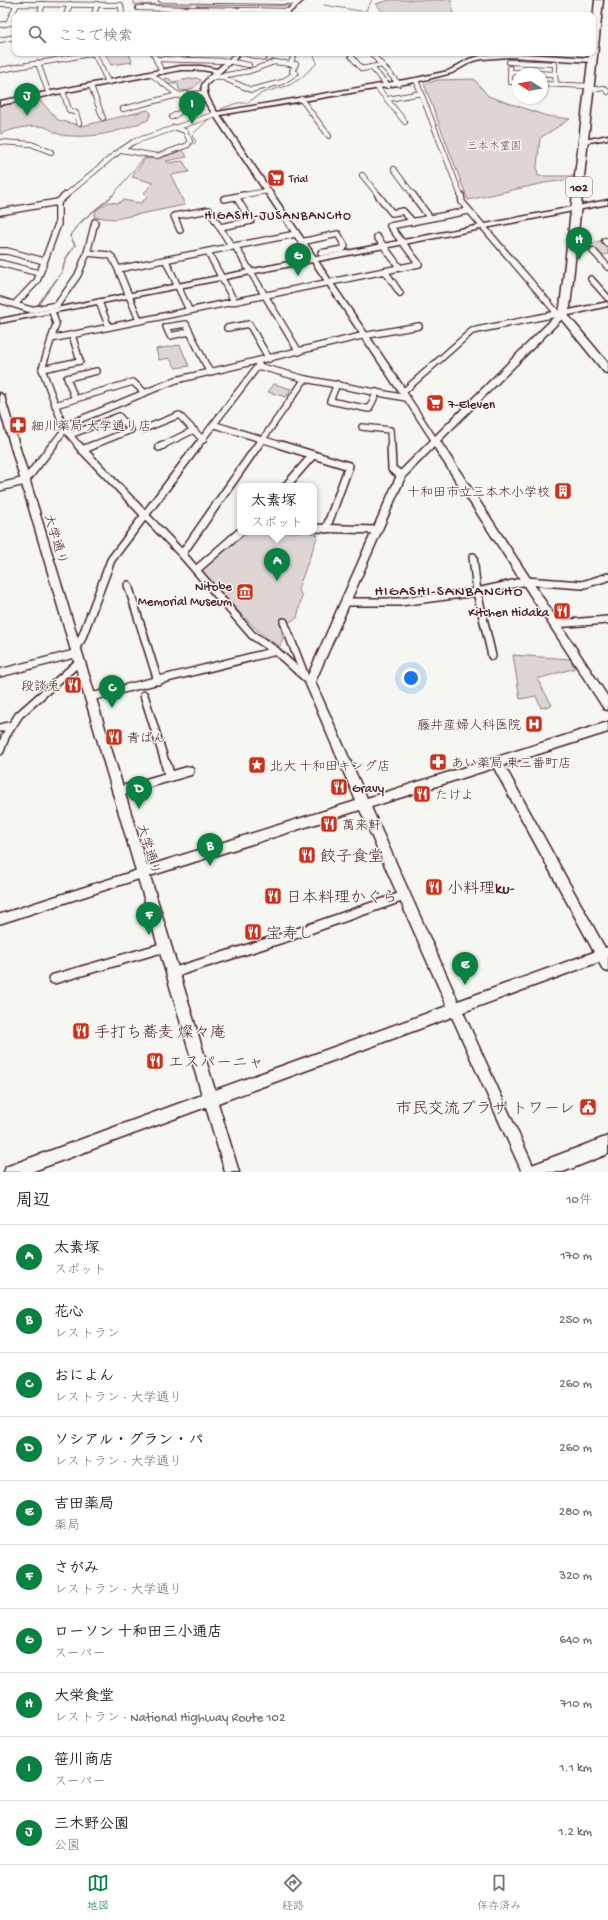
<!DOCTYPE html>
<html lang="ja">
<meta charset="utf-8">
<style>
body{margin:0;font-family:"Gochi Hand","Klee One",sans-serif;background:#f6f6f6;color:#222}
.compass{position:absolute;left:512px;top:68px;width:36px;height:36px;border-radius:50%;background:#fff;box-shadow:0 1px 3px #0004;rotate:281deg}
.you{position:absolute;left:411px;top:678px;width:14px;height:14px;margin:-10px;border:3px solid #fff;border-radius:50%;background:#1a73e8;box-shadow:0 0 0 6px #1a73e833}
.badge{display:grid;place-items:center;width:26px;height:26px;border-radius:50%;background:#0b8043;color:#fff;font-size:13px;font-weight:700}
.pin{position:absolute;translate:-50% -33px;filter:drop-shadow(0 1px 2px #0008)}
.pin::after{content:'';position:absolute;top:21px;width:14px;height:12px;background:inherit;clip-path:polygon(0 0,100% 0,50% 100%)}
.popup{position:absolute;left:237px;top:483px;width:80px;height:52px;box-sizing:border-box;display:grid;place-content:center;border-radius:8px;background:#fff;filter:drop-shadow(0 1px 3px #0005);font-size:13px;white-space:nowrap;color:#767676}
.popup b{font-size:15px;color:#222}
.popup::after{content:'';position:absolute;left:50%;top:100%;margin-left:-8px;border:8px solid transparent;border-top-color:#fff}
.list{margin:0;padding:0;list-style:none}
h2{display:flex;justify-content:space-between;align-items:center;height:52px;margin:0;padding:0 16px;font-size:17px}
h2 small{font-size:13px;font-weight:400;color:#767676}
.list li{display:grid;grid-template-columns:26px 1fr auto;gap:12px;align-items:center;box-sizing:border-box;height:64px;padding:0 16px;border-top:1px solid #e0e0e0}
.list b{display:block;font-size:15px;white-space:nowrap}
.list p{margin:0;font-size:13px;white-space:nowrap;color:#767676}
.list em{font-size:13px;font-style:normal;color:#767676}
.icon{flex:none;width:22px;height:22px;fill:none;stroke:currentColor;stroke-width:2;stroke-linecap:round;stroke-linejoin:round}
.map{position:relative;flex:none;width:608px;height:1172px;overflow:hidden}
.search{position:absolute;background:#fff;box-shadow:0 1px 3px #0004;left:12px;right:12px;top:12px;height:44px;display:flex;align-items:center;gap:10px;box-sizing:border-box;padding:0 14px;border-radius:8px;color:#767676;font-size:15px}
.sheet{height:692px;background:#fff}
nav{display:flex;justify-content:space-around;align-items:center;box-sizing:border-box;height:56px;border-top:1px solid #e0e0e0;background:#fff;font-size:11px;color:#767676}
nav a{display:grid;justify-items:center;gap:2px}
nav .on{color:#0b8043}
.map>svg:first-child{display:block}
</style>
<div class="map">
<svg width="608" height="1172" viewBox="0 0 608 1172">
<rect width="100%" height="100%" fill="#f6f6f2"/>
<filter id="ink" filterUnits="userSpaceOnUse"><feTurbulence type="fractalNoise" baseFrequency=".025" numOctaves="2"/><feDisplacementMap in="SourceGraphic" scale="8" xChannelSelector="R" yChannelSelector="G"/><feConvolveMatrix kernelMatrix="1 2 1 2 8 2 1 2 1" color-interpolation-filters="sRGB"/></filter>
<g filter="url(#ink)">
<g fill="#ddd6d5" stroke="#947a80">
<polygon points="389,0 451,0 453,15 388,15 382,11 376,4"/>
<polygon points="105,53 129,53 132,62 111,65"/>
<path d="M165 78 170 79 172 82 196 78 201 80C196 87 189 93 179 90L178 84H166Z"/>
<polygon points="474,79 488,96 547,116 570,119 540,138 537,166 538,176 574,176 575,179 544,183 468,200 424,84 438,80"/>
<path d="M38 98 58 120 82 126 148 110 151 113 148 120C123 130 99 138 71 136 57 136 55 131 45 127 33 124 11 129 0 134V105Z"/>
<polygon points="183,150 187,157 166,161 168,163 183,161 189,172 171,175 185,205 115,219 94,217 96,210 109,202 119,203 123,200 140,203 147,198 144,193 153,183 132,177 145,159 161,158"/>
<polygon points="603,240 608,246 608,254 600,256 589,244"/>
<polygon points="180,345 189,366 176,368 169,358 159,360 156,349"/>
<polygon points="274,384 291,389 286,397 268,392"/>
<path d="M246 532H308L318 535 298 589 302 596 297 618 281 626 283 640 280 646C263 642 214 584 200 568L227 538Z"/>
<polygon points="513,655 570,659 575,668 537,679 552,705 541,708 536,696 520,699"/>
</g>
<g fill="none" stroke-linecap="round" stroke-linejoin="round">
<g stroke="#8e747a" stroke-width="1">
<polyline points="134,0 134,4 190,5"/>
<polyline points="195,5 289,6"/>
<polyline points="324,5 366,12"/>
<polyline points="363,15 372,0"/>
<polyline points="221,109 237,103 247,103 262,93 290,85 301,78 317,63 313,53"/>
<polyline points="188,147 196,142 192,135 211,117"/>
<polyline points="112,196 144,158 149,157"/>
</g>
<path stroke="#8e747a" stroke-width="1.5" d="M37 306 62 272 65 260 75 245 70 236C81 218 98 209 113 195"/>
<defs>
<g id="street-far3">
<polyline points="161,0 298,2"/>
<polyline points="0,4 121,5 122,15"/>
<polyline points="138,8 288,11"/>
<polyline points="39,15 43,4"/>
<polyline points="66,15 70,4"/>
<polyline points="94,15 97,4"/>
<polyline points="8,23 17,4"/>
<polyline points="0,25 15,22"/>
<polyline points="0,40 15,37"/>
<polyline points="94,53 108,82"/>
<polyline points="153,53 162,72"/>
<polyline points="242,53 264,58"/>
<polyline points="371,53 399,84"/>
<polyline points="351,56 362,69 382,65"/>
<polyline points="156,59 227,61 249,65"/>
<polyline points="509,62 555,64 555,74"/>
<polyline points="38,63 49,94"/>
<polyline points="371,67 388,86"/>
<polyline points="510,68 510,82 518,82"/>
<polyline points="0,70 96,53"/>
<polyline points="510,72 555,74 556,84"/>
<polyline points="151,74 178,95"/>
<polyline points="221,77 251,90 282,82 296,73 292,71 296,64 291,64"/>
<polyline points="209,78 250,71 274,62 291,64 294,53"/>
<polyline points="416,80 461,196"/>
<polyline points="542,84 589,86"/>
<polyline points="91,86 103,118"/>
<polyline points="377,87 405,122"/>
<polyline points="588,90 604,88 608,92"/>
<polyline points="63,91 69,110 76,113 79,123"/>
<polyline points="301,99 329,136"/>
<polyline points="388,99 422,93"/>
<polyline points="123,109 178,95"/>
<polyline points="172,117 193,104 178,95 204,93"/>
<polyline points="0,142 31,144 51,152"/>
<polyline points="121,150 157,156 188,145 190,141 185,131 174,127"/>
<polyline points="394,169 414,196"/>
<polyline points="362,175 379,196"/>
<polyline points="65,196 113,156 133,142 216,114"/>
<polyline points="239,196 267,191"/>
</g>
<g id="street-far2">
<polyline points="378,195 392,213 403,211 413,222"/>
<polyline points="413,195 430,218"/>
<polyline points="461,195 462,202 557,313"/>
<polyline points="224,199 244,195"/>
<polyline points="0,212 58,202 66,195"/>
<polyline points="220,227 251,221 236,197"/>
<polyline points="180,230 174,216 209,210 232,247"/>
<polyline points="377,237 400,268"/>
<polyline points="605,241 608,244"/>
<polyline points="301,242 338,234 345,246 343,249 321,253"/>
<polyline points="235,246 299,352"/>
<polyline points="0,251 7,251 44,261"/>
<polyline points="593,251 608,267"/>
<polyline points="208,252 234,301"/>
<polyline points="87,253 109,255 112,257 118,269"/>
<polyline points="166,261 189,310"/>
<polyline points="0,263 39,273"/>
<polyline points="385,271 400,293"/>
<polyline points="591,279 608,298"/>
<polyline points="0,300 31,310 57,305 78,275 87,253 95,222"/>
<polyline points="99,302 109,327"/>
<polyline points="15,304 37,281 58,224 58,202"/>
<polyline points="52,311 56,324 42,369 64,428 79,446"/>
<polyline points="139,320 118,269 296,234"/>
<polyline points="227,328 249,324 269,359"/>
<polyline points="189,332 170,336 166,327 186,324 210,373"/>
<polyline points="51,339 419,264 390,226 468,211"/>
<polyline points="258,366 305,379 406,398"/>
<polyline points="42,369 80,361 72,335"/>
<polyline points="337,384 330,401 369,409 377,392"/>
<polyline points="75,399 67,378 97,371"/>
<polyline points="55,405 133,382 144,392"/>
<polyline points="215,425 284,446"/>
<polyline points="362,427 390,430 391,446"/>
<polyline points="144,429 179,415 203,440"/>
<polyline points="70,435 119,416 131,430 91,446"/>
<polyline points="435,441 403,392 472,331 561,313"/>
<polyline points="52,446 69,424 176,380 357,337 419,326"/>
<polyline points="161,446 194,430"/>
<polyline points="197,446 258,366 259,361"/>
<polyline points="258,446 305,379"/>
</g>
<g id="street-far1">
<polyline points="78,445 182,554 252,635 276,651 310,682"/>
<polyline points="281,445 349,466 326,529"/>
<polyline points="391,445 392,469 401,475"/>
<polyline points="159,447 163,445"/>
<polyline points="82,450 94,445"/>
<polyline points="286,486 313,455"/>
<polyline points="0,487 25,481 53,445"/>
<polyline points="314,528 376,530"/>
<polyline points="182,554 258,445"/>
<polyline points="473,557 477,592 492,656"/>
<polyline points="196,570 240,532"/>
<polyline points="128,585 158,681"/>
<polyline points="346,602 400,602 477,592 526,581 582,585 608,577"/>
<polyline points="284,622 304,674"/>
<polyline points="554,624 608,620"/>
<polyline points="76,646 81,640 111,560 198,445"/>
<polyline points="0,673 78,653"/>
<polyline points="144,695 166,765"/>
<polyline points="91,697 276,651"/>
<polyline points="0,728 12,725"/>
<polyline points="0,751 6,735 19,715 80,661"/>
</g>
<g id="street">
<polyline points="166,764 170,777"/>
<polyline points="117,792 189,771"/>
<polyline points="0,919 143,873"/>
<polyline points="172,973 289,936 404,896"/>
<polyline points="54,979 165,947"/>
</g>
<g id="secondary">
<polygon points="298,0 304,0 287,15 281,15"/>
<path d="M236 53H242L207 85C205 94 212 104 217 112L416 78 448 71 469 59 483 55 509 53 592 58 595 60 592 62 509 57 483 59 473 61 452 73 416 82 220 115 316 257 608 200V204L318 261 407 392 403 395 400 394 312 262 0 323V319L309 258 204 101C199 84 201 84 214 72L201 70H181L0 105V101L181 66H201L217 69Z"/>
<polygon points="608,135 608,139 583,143 580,141"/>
<path d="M608 302V306L565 316 440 441 608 697V710L604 709 434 447 405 477 315 682 367 798 608 722V732L504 765 605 948 608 947V972L603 970 599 962 463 1012 536 1172H522L452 1017 218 1103 239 1172H225L206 1107 31 1172H4L6 1167 11 1165 202 1095 0 410V393L4 396 147 866 356 801 305 682 398 473 559 312ZM494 768 594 952 458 1001 371 807ZM360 810 447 1006 215 1090 150 876Z"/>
</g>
<g id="highway">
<polygon points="595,0 603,0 570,307 567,314 608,363 608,373 604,372 557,314 560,307 589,53 593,53 593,20"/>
<polygon points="608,1136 608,1154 563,1172 530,1172 532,1165"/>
</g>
</defs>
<use href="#street-far3" stroke="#4a1f2b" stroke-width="6"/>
<use href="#street-far2" stroke="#4a1f2b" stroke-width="8"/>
<use href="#street-far1" stroke="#4a1f2b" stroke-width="10"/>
<use href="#street" stroke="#4a1f2b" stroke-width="12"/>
<use href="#secondary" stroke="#4a1f2b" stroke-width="3"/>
<use href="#highway" stroke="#4a1f2b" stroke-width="3"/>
<use href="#street-far3" stroke="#f6f6f2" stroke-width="4.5"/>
<use href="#street-far2" stroke="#f6f6f2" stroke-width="5.5"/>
<use href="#street-far1" stroke="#f6f6f2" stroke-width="7"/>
<use href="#street" stroke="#f6f6f2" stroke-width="9"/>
<use href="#secondary" fill="#f6f6f2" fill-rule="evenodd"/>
<use href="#highway" fill="#f6f6f2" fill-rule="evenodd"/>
</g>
</g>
<defs>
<symbol id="supermarket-square" viewBox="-11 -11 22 22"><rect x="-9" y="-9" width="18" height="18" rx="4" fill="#c8321e" stroke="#f6f6f2"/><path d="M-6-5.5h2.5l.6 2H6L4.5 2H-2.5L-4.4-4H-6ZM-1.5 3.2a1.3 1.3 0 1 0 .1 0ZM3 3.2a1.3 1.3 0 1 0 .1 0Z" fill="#fff"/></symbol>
<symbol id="pharmacy-square" viewBox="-11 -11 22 22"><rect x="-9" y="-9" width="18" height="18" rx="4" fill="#c8321e" stroke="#f6f6f2"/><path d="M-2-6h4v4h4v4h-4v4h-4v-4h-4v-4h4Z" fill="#fff"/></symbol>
<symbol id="building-square" viewBox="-11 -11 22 22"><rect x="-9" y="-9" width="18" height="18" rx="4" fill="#c8321e" stroke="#f6f6f2"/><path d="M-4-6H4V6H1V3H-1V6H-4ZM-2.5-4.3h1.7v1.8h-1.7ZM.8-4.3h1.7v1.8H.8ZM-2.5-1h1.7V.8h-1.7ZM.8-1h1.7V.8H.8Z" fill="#fff"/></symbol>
<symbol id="museum-square" viewBox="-11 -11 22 22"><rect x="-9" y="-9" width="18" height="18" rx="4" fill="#c8321e" stroke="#f6f6f2"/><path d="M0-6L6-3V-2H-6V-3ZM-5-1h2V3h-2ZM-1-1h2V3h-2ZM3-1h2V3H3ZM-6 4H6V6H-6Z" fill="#fff"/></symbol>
<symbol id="restaurant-square" viewBox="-11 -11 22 22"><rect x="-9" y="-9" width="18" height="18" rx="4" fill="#c8321e" stroke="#f6f6f2"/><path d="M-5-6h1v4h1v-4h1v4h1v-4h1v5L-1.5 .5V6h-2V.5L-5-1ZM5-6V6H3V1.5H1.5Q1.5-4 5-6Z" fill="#fff"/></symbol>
<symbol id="hospital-square" viewBox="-11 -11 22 22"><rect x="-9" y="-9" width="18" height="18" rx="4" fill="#c8321e" stroke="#f6f6f2"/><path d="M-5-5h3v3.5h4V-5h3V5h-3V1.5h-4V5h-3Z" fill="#fff"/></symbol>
<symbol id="sight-square" viewBox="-11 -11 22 22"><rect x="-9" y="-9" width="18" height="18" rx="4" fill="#c8321e" stroke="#f6f6f2"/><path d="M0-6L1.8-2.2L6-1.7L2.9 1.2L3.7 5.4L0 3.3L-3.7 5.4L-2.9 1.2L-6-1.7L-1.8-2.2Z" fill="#fff"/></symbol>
<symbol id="civic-square" viewBox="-11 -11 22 22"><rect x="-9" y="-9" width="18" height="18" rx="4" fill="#c8321e" stroke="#f6f6f2"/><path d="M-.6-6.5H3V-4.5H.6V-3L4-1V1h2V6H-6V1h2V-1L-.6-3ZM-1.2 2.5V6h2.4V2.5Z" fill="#fff"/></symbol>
</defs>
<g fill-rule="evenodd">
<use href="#supermarket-square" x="266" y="168" width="20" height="20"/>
<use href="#supermarket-square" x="425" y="393" width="20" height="20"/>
<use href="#pharmacy-square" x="8" y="415" width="20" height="20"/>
<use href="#building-square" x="553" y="481" width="20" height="20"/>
<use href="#museum-square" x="235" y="582" width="20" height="20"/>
<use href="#restaurant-square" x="552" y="601" width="20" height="20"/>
<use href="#restaurant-square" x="63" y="675" width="20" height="20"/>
<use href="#hospital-square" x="524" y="714" width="20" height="20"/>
<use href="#restaurant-square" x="104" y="727" width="20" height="20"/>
<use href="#pharmacy-square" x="428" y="752" width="20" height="20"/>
<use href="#sight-square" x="247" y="755" width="20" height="20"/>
<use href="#restaurant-square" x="329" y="777" width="20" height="20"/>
<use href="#restaurant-square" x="412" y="784" width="20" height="20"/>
<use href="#restaurant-square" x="319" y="814" width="20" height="20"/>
<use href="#restaurant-square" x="297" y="845" width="20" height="20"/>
<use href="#restaurant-square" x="424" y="877" width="20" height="20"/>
<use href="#restaurant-square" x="263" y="886" width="20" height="20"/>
<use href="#restaurant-square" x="243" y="922" width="20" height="20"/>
<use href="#restaurant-square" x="71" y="1021" width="20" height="20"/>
<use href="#restaurant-square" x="145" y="1051" width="20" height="20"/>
<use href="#civic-square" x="578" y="1097" width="20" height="20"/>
</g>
<g text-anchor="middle" stroke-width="3" stroke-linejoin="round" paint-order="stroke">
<g font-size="11" fill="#6f4d56" stroke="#f6f6f2">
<text x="494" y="149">三本木霊園</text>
</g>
<g font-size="11" fill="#4a1f2b" stroke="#f6f6f2" text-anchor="start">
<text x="289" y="182">Trial</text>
</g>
<rect fill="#f6f6f2" stroke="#7e6067" stroke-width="1" x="566" y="177" width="26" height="20" rx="3"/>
<g font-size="12" font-weight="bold" fill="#4a1f2b">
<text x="579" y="191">102</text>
</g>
<g font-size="13" letter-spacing="1" fill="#4a1f2b" stroke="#f6f6f2">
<text x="278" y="219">HIGASHI-JUSANBANCHO</text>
</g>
<g font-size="13" fill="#4a1f2b" stroke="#f6f6f2" text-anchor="start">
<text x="448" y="408">7-Eleven</text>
<text x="31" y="430">細川薬局 大学通り店</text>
<text x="550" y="496" text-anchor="end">十和田市立三本木小学校</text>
<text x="232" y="590" text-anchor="end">Nitobe<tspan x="232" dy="15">Memorial Museum</tspan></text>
<text x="549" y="616" text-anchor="end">Kitchen Hidaka</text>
<text x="60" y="690" text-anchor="end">段談兎</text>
<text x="521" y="729" text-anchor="end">藤井産婦人科医院</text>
<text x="127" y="742">青ばん</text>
<text x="451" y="767">あい薬局 東三番町店</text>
<text x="270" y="770">北大 十和田キング店</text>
<text x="352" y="792">Gravy</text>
<text x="435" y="799">たけよ</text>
<text x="342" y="829">萬来軒</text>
</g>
<g font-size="13" fill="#4a1f2b" stroke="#f6f6f2">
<text transform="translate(57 539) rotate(73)" y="5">大学通り</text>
<text transform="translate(150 849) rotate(73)" y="5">大学通り</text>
</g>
<g font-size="15" letter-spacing="1" fill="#4a1f2b" stroke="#f6f6f2">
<text x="449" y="595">HIGASHI-SANBANCHO</text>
</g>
<g font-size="16" fill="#4a1f2b" stroke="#f6f6f2" text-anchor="start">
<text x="320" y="861">餃子食堂</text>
<text x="447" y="893">小料理ku-</text>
<text x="286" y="902">日本料理かぐら</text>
<text x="266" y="938">宝寿し</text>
<text x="94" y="1037">手打ち蕎麦 燦々庵</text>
<text x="168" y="1067">エスパーニャ</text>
<text x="575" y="1113" text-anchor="end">市民交流プラザ トワーレ</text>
</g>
</g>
</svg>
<svg class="compass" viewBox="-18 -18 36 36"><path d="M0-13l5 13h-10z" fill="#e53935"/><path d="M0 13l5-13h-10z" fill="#767676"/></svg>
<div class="you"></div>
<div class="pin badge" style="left:277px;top:581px">A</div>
<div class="popup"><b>太素塚</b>スポット</div>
<div class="pin badge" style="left:210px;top:866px">B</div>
<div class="pin badge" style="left:112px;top:708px">C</div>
<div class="pin badge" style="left:139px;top:809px">D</div>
<div class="pin badge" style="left:465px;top:985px">E</div>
<div class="pin badge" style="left:149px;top:935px">F</div>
<div class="pin badge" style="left:298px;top:276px">G</div>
<div class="pin badge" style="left:579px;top:260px">H</div>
<div class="pin badge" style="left:192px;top:124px">I</div>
<div class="pin badge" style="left:27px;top:116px">J</div>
<div class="search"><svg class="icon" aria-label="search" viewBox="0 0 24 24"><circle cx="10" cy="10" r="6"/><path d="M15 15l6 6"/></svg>ここで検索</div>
</div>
<section class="sheet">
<h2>周辺<small>10件</small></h2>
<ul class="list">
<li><span class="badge">A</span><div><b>太素塚</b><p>スポット</p></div><em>170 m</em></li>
<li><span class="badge">B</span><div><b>花心</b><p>レストラン</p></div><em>250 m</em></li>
<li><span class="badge">C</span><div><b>おによん</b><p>レストラン · 大学通り</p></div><em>260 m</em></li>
<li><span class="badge">D</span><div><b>ソシアル・グラン・パ</b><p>レストラン · 大学通り</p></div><em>260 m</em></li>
<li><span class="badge">E</span><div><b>吉田薬局</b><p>薬局</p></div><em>280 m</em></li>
<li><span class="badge">F</span><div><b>さがみ</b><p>レストラン · 大学通り</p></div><em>320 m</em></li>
<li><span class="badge">G</span><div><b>ローソン 十和田三小通店</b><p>スーパー</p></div><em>640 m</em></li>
<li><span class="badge">H</span><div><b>大栄食堂</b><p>レストラン · National Highway Route 102</p></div><em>710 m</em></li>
<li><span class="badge">I</span><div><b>笹川商店</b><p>スーパー</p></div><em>1.1 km</em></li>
<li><span class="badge">J</span><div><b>三木野公園</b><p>公園</p></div><em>1.2 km</em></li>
</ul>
</section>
<nav>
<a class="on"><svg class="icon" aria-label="map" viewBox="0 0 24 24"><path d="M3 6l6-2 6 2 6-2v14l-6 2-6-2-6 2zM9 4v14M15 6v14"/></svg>地図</a>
<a><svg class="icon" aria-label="directions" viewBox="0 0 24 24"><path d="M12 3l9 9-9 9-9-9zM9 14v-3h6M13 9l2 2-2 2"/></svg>経路</a>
<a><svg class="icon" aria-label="saved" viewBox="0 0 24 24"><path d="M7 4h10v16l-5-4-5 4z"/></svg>保存済み</a>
</nav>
